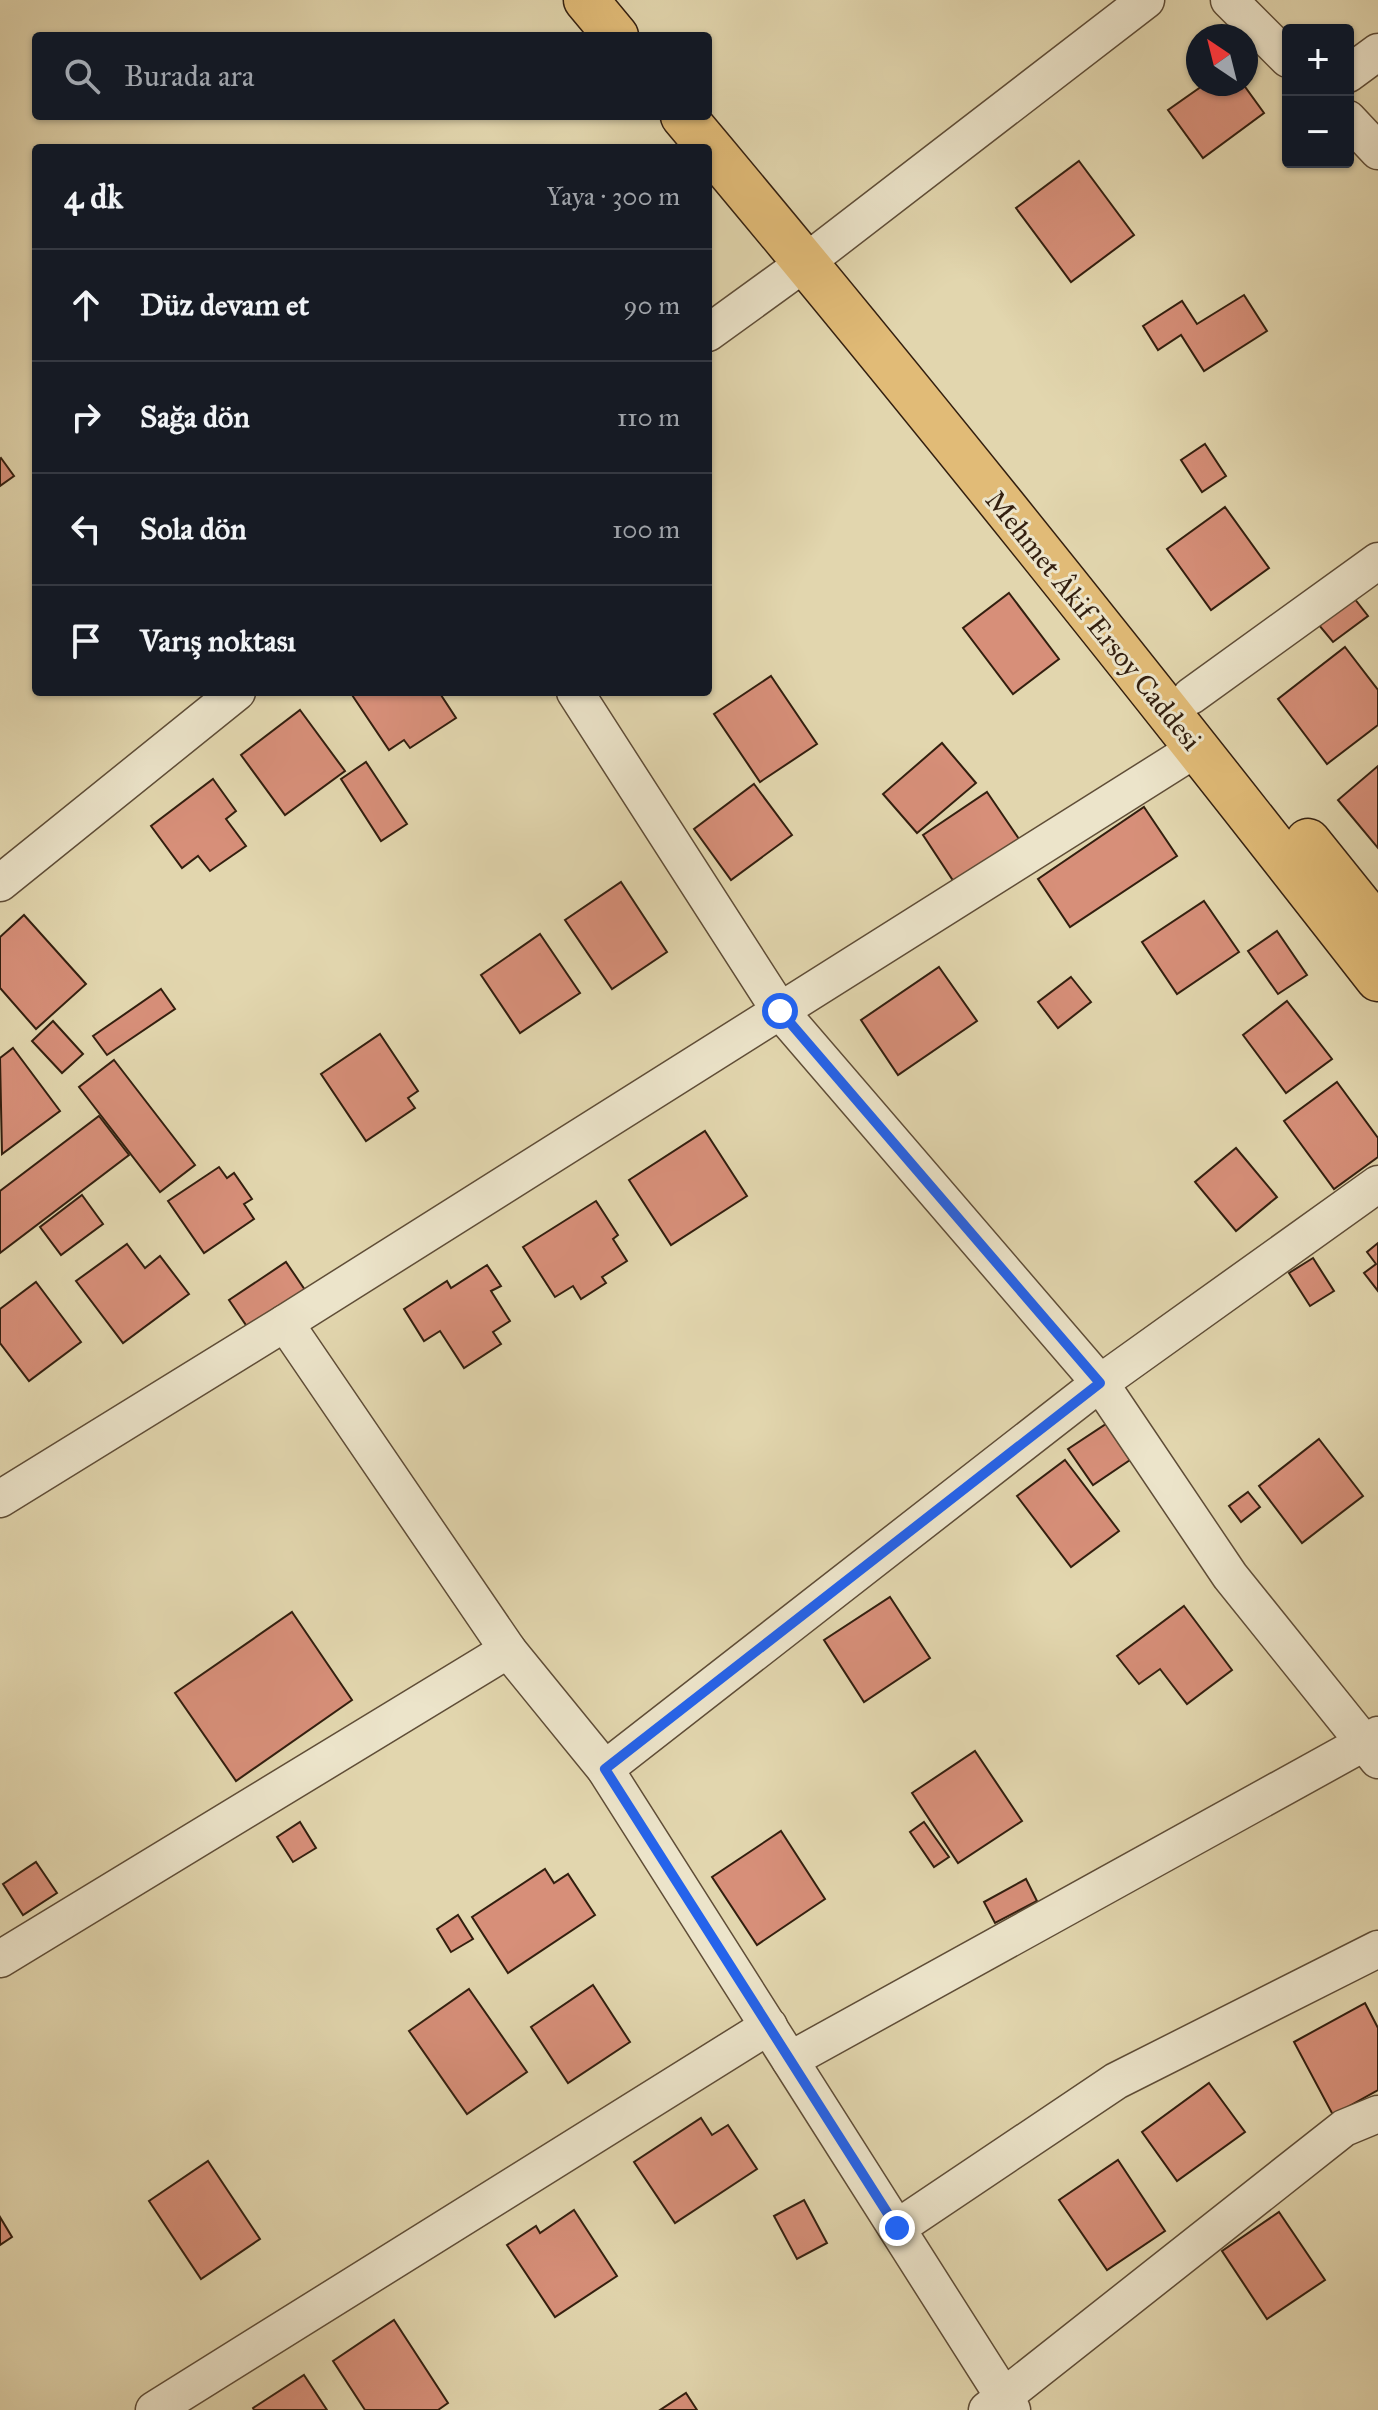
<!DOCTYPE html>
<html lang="tr">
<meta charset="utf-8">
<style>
body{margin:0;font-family:"IM FELL Great Primer",serif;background:#20242c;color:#f1f3f6}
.controls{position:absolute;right:24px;top:24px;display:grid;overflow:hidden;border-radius:8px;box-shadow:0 2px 6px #0004}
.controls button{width:72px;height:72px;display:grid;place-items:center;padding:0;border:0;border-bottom:2px solid #363941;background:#171b24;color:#f1f3f6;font:40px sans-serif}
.compass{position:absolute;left:1186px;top:24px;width:72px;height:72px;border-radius:50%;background:#171b24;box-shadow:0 2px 6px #0004;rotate:325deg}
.stop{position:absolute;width:24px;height:24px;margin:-18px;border:6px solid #2563eb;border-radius:50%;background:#fff}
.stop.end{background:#2563eb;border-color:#fff;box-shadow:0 2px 8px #0008}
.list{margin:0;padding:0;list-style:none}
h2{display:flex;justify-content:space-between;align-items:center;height:104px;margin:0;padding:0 32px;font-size:34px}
h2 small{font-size:26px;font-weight:400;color:#9ea1a6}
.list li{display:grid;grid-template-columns:52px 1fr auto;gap:24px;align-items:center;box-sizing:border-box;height:112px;padding:0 32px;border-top:2px solid #363941}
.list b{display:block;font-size:30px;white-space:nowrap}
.list em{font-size:26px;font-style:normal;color:#9ea1a6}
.icon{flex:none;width:44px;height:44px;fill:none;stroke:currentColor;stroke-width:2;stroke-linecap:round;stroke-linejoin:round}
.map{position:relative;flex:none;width:1378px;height:2410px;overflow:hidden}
.search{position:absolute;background:#171b24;box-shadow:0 2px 6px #0004;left:32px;top:32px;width:680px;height:88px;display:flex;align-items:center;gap:20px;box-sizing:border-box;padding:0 28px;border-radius:8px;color:#9ea1a6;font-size:30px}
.panel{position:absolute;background:#171b24;box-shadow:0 2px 6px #0004;left:32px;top:144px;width:680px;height:552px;border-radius:8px}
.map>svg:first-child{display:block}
</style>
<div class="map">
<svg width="1378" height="2410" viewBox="0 0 1378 2410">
<rect width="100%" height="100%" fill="#e2d6ae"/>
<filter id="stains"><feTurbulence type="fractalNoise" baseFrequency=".0025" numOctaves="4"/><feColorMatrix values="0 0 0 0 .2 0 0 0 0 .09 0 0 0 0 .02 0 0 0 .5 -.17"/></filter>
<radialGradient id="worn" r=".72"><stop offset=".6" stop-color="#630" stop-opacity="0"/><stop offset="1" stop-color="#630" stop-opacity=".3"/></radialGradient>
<g fill="#d78f79" stroke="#331f0f" stroke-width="2">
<polygon points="1205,84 1243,84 1264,113 1203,158 1168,110"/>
<polygon points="1079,161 1134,235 1071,282 1016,208"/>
<polygon points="1244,295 1267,331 1204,371 1181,335 1158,350 1143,326 1182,301 1197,324"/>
<polygon points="1205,444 1226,476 1202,492 1181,460"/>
<polygon points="1,458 14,476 0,486 0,459"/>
<polygon points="1225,507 1269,568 1211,610 1167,549"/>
<polygon points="1009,593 1059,659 1013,694 963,628"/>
<polygon points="1354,598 1368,616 1333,642 1318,624"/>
<polygon points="1345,647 1378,690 1378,725 1327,764 1278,699"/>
<polygon points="771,676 817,744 760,782 714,714"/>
<polygon points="358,692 439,692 456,718 410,748 404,740 389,750 352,695"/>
<polygon points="300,710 345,771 285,815 241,755"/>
<polygon points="942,743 976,783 917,833 883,794"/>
<polygon points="366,762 407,824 381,841 341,779"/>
<polygon points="1378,766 1378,848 1338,800"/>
<polygon points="213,779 236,811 226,819 246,846 210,871 198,856 182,868 151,826"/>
<polygon points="754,784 792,835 731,880 694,829"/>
<polygon points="987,792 1019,839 954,882 923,835"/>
<polygon points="1144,807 1177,856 1070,927 1038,879"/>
<polygon points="621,882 667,952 612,989 565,920"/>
<polygon points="1204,901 1239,952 1177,994 1142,942"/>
<polygon points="24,915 86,984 36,1029 0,988 0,937"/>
<polygon points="1277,931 1307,975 1278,994 1248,951"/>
<polygon points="540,934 580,993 520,1033 481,975"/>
<polygon points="939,967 977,1021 898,1075 861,1020"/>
<polygon points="1071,977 1091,1002 1058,1028 1038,1002"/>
<polygon points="161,989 175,1009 107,1055 93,1036"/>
<polygon points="1287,1001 1332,1059 1286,1093 1243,1035"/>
<polygon points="53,1021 83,1054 62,1073 32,1041"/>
<polygon points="380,1034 418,1091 408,1098 415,1108 366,1141 321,1074"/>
<polygon points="13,1048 60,1111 2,1154 0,1058"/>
<polygon points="114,1060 195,1165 160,1192 79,1087"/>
<polygon points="1337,1082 1378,1138 1378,1157 1334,1189 1284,1121"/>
<polygon points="99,1116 129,1155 0,1253 0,1191"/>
<polygon points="705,1131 747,1196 671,1245 629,1180"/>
<polygon points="1236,1148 1277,1197 1236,1231 1195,1182"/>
<polygon points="219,1167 227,1178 234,1173 252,1199 244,1204 254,1219 204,1253 168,1201"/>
<polygon points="82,1195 103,1224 61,1255 40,1227"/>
<polygon points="596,1201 618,1235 613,1239 627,1261 602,1277 606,1283 581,1299 573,1286 555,1297 523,1247"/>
<polygon points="1378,1243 1378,1291 1364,1273 1376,1264 1367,1252"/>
<polygon points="127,1244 145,1268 160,1256 189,1294 123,1343 76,1281"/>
<polygon points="1313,1258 1334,1291 1310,1306 1289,1273"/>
<polygon points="286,1262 305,1290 248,1328 229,1300"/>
<polygon points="487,1265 501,1286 491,1291 510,1321 493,1332 501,1344 464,1368 440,1331 424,1341 404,1309 447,1281 451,1288"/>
<polygon points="36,1282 81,1342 29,1381 0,1343 0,1309"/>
<polygon points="1106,1424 1130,1460 1093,1485 1068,1449"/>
<polygon points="1319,1439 1363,1496 1302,1543 1259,1486"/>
<polygon points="1065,1460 1119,1531 1071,1567 1017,1496"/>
<polygon points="1248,1492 1260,1507 1241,1522 1229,1506"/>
<polygon points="890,1597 930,1658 864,1702 824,1640"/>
<polygon points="1184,1606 1232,1670 1187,1704 1160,1669 1139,1684 1117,1656"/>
<polygon points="292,1612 352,1700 236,1781 175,1693"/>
<polygon points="975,1751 1022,1821 958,1863 912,1793"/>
<polygon points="300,1822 316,1848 293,1862 277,1837"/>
<polygon points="924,1822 949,1857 934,1867 910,1832"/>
<polygon points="781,1831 825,1899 757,1945 712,1877"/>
<polygon points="36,1862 57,1893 23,1915 3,1884"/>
<polygon points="545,1869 554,1883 568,1874 595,1915 508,1973 472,1917"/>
<polygon points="1026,1879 1037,1901 995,1923 984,1902"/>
<polygon points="458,1915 473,1939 451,1952 437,1929"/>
<polygon points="593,1985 630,2042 568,2083 531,2027"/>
<polygon points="469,1989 527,2072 467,2114 409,2031"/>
<polygon points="1365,2003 1378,2028 1378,2090 1333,2115 1294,2042"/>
<polygon points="1209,2083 1245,2132 1177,2181 1142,2132"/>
<polygon points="701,2118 712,2135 728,2125 757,2169 675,2223 634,2162"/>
<polygon points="1118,2160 1165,2231 1107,2270 1059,2200"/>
<polygon points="208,2161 260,2239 201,2279 149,2201"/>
<polygon points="804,2200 827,2243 797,2259 774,2216"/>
<polygon points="574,2210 617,2276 555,2317 507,2245 536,2226 540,2233"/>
<polygon points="1279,2212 1325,2280 1267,2319 1222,2251"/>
<polygon points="0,2217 12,2237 0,2245"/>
<polygon points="394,2320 448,2403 438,2410 365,2410 333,2361"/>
<polygon points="304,2375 327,2410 254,2410 253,2408"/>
<polygon points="686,2393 697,2410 660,2410"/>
</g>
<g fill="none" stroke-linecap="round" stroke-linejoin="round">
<defs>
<g id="minor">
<polyline points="1229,0 1288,59"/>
<polyline points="1348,74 1378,52"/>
<polyline points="1348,119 1378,151"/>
<polyline points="708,333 806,262 1146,0"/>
<polyline points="575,692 780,1011 1100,1383 1230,1576 1378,1760"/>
<polyline points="1191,696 1378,561"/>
<polyline points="0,883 237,692"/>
<polyline points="285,1323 508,1650 605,1769 1012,2410"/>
<polyline points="0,1499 285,1323 1197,748"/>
<polyline points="605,1769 1100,1383 1378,1184"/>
<polyline points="0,1959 508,1650"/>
<polyline points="790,2060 1378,1735"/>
<polyline points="897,2228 1116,2081 1378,1949"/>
<polyline points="154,2410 769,2026"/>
<polyline points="987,2410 1344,2128 1378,2114"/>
</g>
<g id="major">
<polyline points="586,0 616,36"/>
<path d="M683 116C921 399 1151 688 1378 979"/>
<polyline points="1308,841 1378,928"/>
</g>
</defs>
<use href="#minor" stroke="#5f4d37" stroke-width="39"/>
<use href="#major" stroke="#331f0f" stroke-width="47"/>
<use href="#minor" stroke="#ece4ca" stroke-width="36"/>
<use href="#major" stroke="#e1bb77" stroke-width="44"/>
</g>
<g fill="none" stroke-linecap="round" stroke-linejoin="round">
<polyline stroke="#2563eb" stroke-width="10" points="780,1011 1100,1383 605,1769 897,2228"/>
</g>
<g text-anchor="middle" stroke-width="6" stroke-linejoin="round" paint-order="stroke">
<g font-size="28" fill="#331f0f" stroke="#ece4ca">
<text transform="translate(1094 620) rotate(51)" y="10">Mehmet Âkif Ersoy Caddesi</text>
</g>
</g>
<rect width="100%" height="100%" filter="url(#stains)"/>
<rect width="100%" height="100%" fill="url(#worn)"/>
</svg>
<div class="controls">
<button>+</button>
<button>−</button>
</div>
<svg class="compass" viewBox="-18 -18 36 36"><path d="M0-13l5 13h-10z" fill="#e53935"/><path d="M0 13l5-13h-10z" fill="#9ea1a6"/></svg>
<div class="stop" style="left:780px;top:1011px"></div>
<div class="stop end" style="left:897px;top:2228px"></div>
<div class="search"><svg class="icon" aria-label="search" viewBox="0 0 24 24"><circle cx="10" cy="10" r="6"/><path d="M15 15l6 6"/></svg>Burada ara</div>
<section class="panel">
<h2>4 dk<small>Yaya · 300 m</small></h2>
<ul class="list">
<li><svg class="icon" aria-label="ahead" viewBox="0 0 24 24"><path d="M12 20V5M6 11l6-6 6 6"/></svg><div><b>Düz devam et</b></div><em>90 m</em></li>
<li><svg class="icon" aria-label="right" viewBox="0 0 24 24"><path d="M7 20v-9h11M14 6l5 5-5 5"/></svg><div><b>Sağa dön</b></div><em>110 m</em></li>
<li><svg class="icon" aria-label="left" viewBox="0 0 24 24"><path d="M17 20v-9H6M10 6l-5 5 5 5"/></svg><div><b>Sola dön</b></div><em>100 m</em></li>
<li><svg class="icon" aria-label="arrive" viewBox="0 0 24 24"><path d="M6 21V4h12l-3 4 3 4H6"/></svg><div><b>Varış noktası</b></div></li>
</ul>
</section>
</div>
